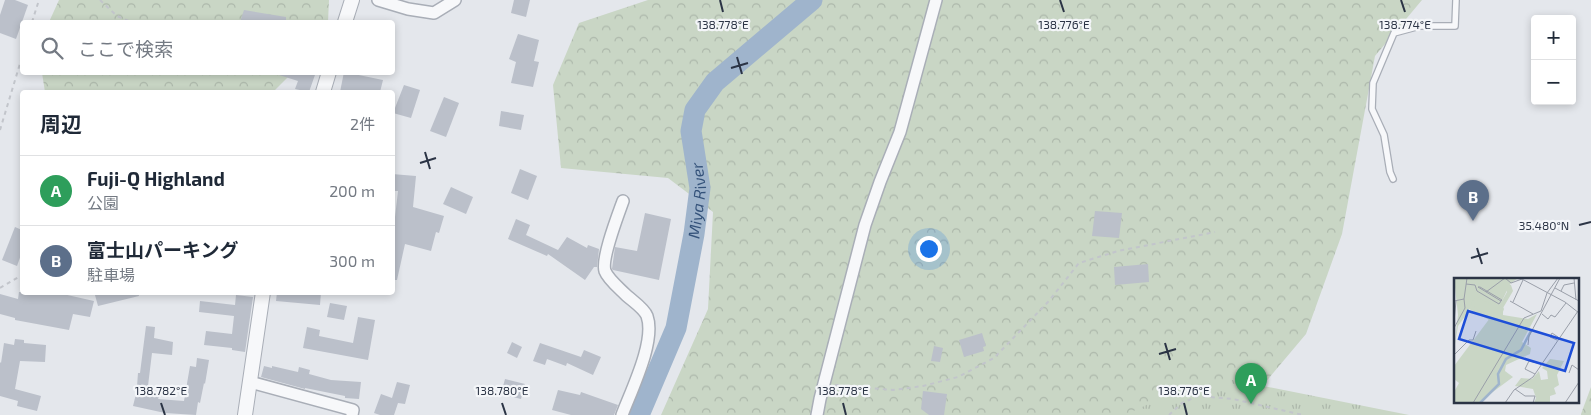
<!DOCTYPE html>
<html lang="ja">
<meta charset="utf-8">
<style>
body{margin:0;font-family:"Exo 2","Noto Sans JP",sans-serif;background:#f2f2f3;color:#1f2937}
.controls{position:absolute;right:15px;top:15px;display:grid;overflow:hidden;border-radius:5px;box-shadow:0 2px 8px #0003}
.controls button{width:45px;height:45px;display:grid;place-items:center;padding:0;border:0;border-bottom:1px solid #e0e1e3;background:#fff;color:#1f2937;font:25px sans-serif}
.you{position:absolute;left:928px;top:248px;width:18px;height:18px;margin:-12px;border:4px solid #fff;border-radius:50%;background:#1a73e8;box-shadow:0 0 0 8px #1a73e833}
.badge{display:grid;place-items:center;width:32px;height:32px;border-radius:50%;background:#d1495b;color:#fff;font-size:16px;font-weight:700}
.pin{position:absolute;translate:-50% -41px;filter:drop-shadow(0 1px 2px #0008)}
.pin::after{content:'';position:absolute;top:26px;width:18px;height:15px;background:inherit;clip-path:polygon(0 0,100% 0,50% 100%)}
.list{margin:0;padding:0;list-style:none}
h2{display:flex;justify-content:space-between;align-items:center;height:65px;margin:0;padding:0 20px;font-size:21px}
h2 small{font-size:16px;font-weight:400;color:#747a83}
.list li{display:grid;grid-template-columns:32px 1fr auto;gap:15px;align-items:center;box-sizing:border-box;height:70px;padding:0 20px;border-top:1px solid #e0e1e3}
.list b{display:block;font-size:19px;white-space:nowrap}
.list p{margin:0;font-size:16px;white-space:nowrap;color:#747a83}
.list em{font-size:16px;font-style:normal;color:#747a83}
.icon{flex:none;width:28px;height:28px;fill:none;stroke:currentColor;stroke-width:2;stroke-linecap:round;stroke-linejoin:round}
.map{position:relative;flex:none;width:1591px;height:415px;overflow:hidden}
.search{position:absolute;background:#fff;box-shadow:0 2px 8px #0003;left:20px;top:20px;width:375px;height:55px;display:flex;align-items:center;gap:12px;box-sizing:border-box;padding:0 18px;border-radius:5px;color:#747a83;font-size:19px}
.panel{position:absolute;background:#fff;box-shadow:0 2px 8px #0003;left:20px;top:90px;width:375px;height:205px;border-radius:5px}
.map>svg:first-child{display:block}
</style>
<div class="map">
<svg width="1591" height="415" viewBox="0 0 1591 415">
<defs>
<pattern id="forest-crowns" width="20" height="18" patternUnits="userSpaceOnUse" patternTransform="scale(1.25)"><rect width="20" height="18" fill="#c9d6c5"/><path d="M2 6a3 3 0 1 1 6 0M12 15a3 3 0 1 1 6 0" fill="none" stroke="#adb8ab"/></pattern>
<pattern id="park-tufts" width="24" height="20" patternUnits="userSpaceOnUse" patternTransform="scale(1.25)"><rect width="24" height="20" fill="#c9d6c5"/><path d="M3 7l-1-3M5 7V3M7 7l1-3M15 17l-1-3M17 17v-4M19 17l1-3" fill="none" stroke="#adb8ab"/></pattern>
</defs>
<rect width="100%" height="100%" fill="#e4e7ec"/>
<g fill="url(#forest-crowns)">
<polygon points="59,0 329,0 328,22 49,22"/>
<polygon points="648,0 1422,0 1375,56 1342,234 1306,334 1253,397 1243,415 661,415 708,309 713,212 668,178 561,168 553,85 579,23"/>
<polygon points="42,73 292,73 273,92 45,92"/>
<polygon points="1591,387 1591,415 1581,415 1581,414"/>
</g>
<polygon fill="url(#park-tufts)" points="1228,379 1409,415 1125,415 1172,393"/>
<g fill="none" stroke-linecap="round" stroke-linejoin="round">
<path stroke="#9fb4cc" stroke-width="21" id="s1" d="M639 415 676 328 694 234 700 188 691 131 695 110 715 82 812 0"/>
</g>
<g fill="#bbc0ca">
<polygon points="5,0 15,0 28,5 16,39 0,33 0,15"/>
<polygon points="514,0 530,0 526,17 511,13"/>
<polygon points="244,10 286,17 286,22 240,22"/>
<polygon points="518,34 539,40 534,61 539,62 533,87 511,83 516,62 509,59"/>
<polygon points="279,72 316,72 309,92 295,89 298,81 279,75"/>
<polygon points="344,72 383,80 380,92 340,92"/>
<polygon points="404,85 420,90 411,118 393,113"/>
<polygon points="444,97 459,103 446,137 430,131"/>
<polygon points="501,111 524,115 521,130 499,126"/>
<polygon points="520,169 537,176 528,200 511,193"/>
<polygon points="392,174 416,176 413,207 444,216 439,233 436,232 431,251 405,244 397,280 392,280 392,217 395,217 398,191 392,191"/>
<polygon points="451,187 473,197 466,214 443,204"/>
<polygon points="1095,211 1122,213 1119,238 1092,236"/>
<polygon points="645,213 671,219 659,280 613,270 612,269 615,247 637,251"/>
<polygon points="516,219 530,225 526,235 558,250 567,237 587,248 588,245 599,249 597,267 594,267 585,280 548,254 547,256 508,239"/>
<polygon points="15,227 22,230 22,252 17,266 2,260"/>
<polygon points="1148,264 1149,282 1115,285 1114,267"/>
<polygon points="19,292 54,292 94,301 90,317 73,314 69,330 15,320 15,318 0,314 0,294 18,299"/>
<polygon points="106,292 138,292 139,296 98,306 95,295"/>
<polygon points="277,292 321,292 320,305 276,301"/>
<polygon points="236,295 253,297 245,352 232,350 232,348 204,345 206,331 232,334 234,316 199,312 200,301 235,305"/>
<polygon points="330,303 347,306 344,320 327,317"/>
<polygon points="358,317 375,320 368,360 303,348 307,327 320,330 319,336 353,343"/>
<polygon points="146,326 155,327 154,338 173,342 172,355 152,353 147,394 159,397 158,399 184,401 190,366 196,367 197,358 209,360 205,384 204,383 200,403 198,402 196,415 165,413 133,406 138,386 137,386 138,373 140,373"/>
<polygon points="982,333 986,346 983,347 984,351 964,357 959,340"/>
<polygon points="15,339 24,340 24,343 46,345 45,362 20,361 15,389 41,396 37,411 17,406 18,401 0,396 0,362 1,363 4,343 14,345"/>
<polygon points="512,342 522,347 517,358 507,353"/>
<polygon points="540,343 581,357 584,350 601,357 593,375 567,363 566,366 547,359 545,365 533,361"/>
<polygon points="934,346 943,348 940,362 931,361"/>
<polygon points="264,366 272,368 272,366 298,372 299,367 310,370 309,374 331,380 361,382 359,399 345,398 345,396 305,388 305,389 261,377"/>
<polygon points="505,379 525,384 521,399 501,394"/>
<polygon points="397,382 410,385 405,404 398,403 394,415 380,415 374,413 381,394 392,398"/>
<polygon points="558,390 580,395 581,392 618,405 614,415 571,415 552,410"/>
<polygon points="923,391 947,394 944,415 929,415 921,409"/>
</g>
<g fill="none" stroke-linecap="round" stroke-linejoin="round">
<defs>
<polyline id="service" points="1393,179 1390,172 1384,135 1372,109 1373,83 1394,33 1420,26 1455,26 1456,0"/>
<g id="minor">
<polyline points="378,0 408,9 434,13 455,0"/>
<polyline points="250,382 353,410 352,415"/>
<path d="M622 415C631 391 656 341 647 316 644 308 631 300 625 294 619 288 608 279 605 271 601 259 618 215 623 201"/>
<polyline points="817,415 820,399 865,225 880,182 900,132 936,0"/>
</g>
<g id="tertiary">
<polyline points="345,22 352,0"/>
<polyline points="323,92 329,72"/>
<polyline points="245,415 263,292"/>
</g>
</defs>
<use href="#service" stroke="#a9aeb7" stroke-width="8"/>
<use href="#minor" stroke="#a9aeb7" stroke-width="14"/>
<use href="#tertiary" stroke="#a9aeb7" stroke-width="16"/>
<g stroke="#c2c5cb" stroke-width="2" stroke-dasharray="4 4" stroke-linecap="butt">
<polyline points="100,0 117,16 131,22"/>
<polyline points="32,22 39,0"/>
<polyline points="0,130 22,57"/>
<polyline points="0,288 22,275"/>
<polyline points="835,385 893,390 923,386 958,377 994,358 1048,302 1079,263 1118,251 1215,232"/>
<polyline points="1169,415 1182,403 1198,396 1233,399 1303,415"/>
</g>
<use href="#service" stroke="#f7f8fa" stroke-width="5.5"/>
<use href="#minor" stroke="#f7f8fa" stroke-width="11"/>
<use href="#tertiary" stroke="#f7f8fa" stroke-width="14"/>
</g>
<path fill="none" stroke="#2b3445" stroke-width="2" d="M720 0 723 12M1060 0 1064 12M1401 0 1405 12M737 57 742 74M731 68 748 63M425 152 430 169M420 163 436 158M1579 225 1591 222M1477 248 1482 264M1471 258 1488 253M1165 343 1170 360M1159 354 1176 349M161 403 165 415M502 403 506 415M843 403 846 415M1184 403 1187 415"/>
<g text-anchor="middle" stroke-width="4.5" stroke-linejoin="round" paint-order="stroke">
<g font-size="16" font-style="italic" fill="#34527a" stroke="#f4f6f9">
<text dy="6" stroke="none"><textPath href="#s1" startOffset="224">Miya River</textPath></text>
</g>
</g>
<g transform="translate(1454 278)">
<rect width="125" height="125" fill="#e4e7ec"/>
<path d="M0 0H16L15 33 4 48 0 72 4 37ZM50 4 57 7 59 13 49 30V37L74 41 83 36 68 64 77 70 76 76 52 87 51 93 59 99 24 125H0V114L5 105 0 101V88L45 28 53 14ZM96 81 110 83 103 97 105 107 100 110 102 116 96 118V125H80L82 120 79 111 61 108 67 100 78 101 85 93 87 102 94 101 93 93 88 90Z" fill="#c9d6c5"/>
<path d="M13 0H64L56 6 47 25 50 31 46 42 37 43 6 26Z" fill="#c9d6c5"/>
<path d="M21 18 42 29 38 40 17 27Z" fill="#c9d6c5"/>
<path fill="none" stroke="#9fb4cc" stroke-width="2.5" d="M26 125 45 106 44 96 52 81 67 72 77 53"/>
<path fill="none" stroke="#9a9fa9" stroke-width="1" d="M51 0 57 5 68 1M66 0 111 24 125 35M120 0 122 22M12 6 21 7 23 13 45 26 47 23M24 9H26L48 22 47 23ZM101 10 125 23M107 13 110 7 120 5M32 14 51 0M0 23 10 21 13 0M56 23 79 36M59 24 69 2M88 36 94 41 97 37 101 39 112 25M0 44 2 23M0 50 11 30 10 21M103 62 96 59 98 55 104 59M74 67 75 58 106 0M0 77 15 62H19L22 53M115 95 118 87 125 92M81 96 71 91 75 83 88 86M61 111 71 118H81L79 125M19 125 70 40 87 33 93 15 104 0M51 125 60 112 79 99 124 33M111 125 125 104"/>
<path fill="#1d4ed8" fill-opacity="0.15" stroke="#1d4ed8" stroke-width="2.5" d="M14 33 120 65 111 93 5 61Z"/>
<rect width="125" height="125" fill="none" stroke="#2b3445" stroke-width="2.5"/>
</g>
<g font-size="12" text-anchor="middle" fill="#2b3445" stroke="#f4f6f9" stroke-width="4.5" stroke-linejoin="round" paint-order="stroke">
<text x="723" y="29">138.778°E</text>
<text x="1064" y="29">138.776°E</text>
<text x="1405" y="29">138.774°E</text>
<text x="1544" y="230">35.480°N</text>
<text x="161" y="395">138.782°E</text>
<text x="502" y="395">138.780°E</text>
<text x="843" y="395">138.778°E</text>
<text x="1184" y="395">138.776°E</text>
</g>
</svg>
<div class="controls">
<button>+</button>
<button>−</button>
</div>
<div class="you"></div>
<div class="pin badge" style="left:1251px;top:404px;background:#2e9e5b">A</div>
<div class="pin badge" style="left:1473px;top:221px;background:#5c6f8a">B</div>
<div class="search"><svg class="icon" aria-label="search" viewBox="0 0 24 24"><circle cx="10" cy="10" r="6"/><path d="M15 15l6 6"/></svg>ここで検索</div>
<section class="panel">
<h2>周辺<small>2件</small></h2>
<ul class="list">
<li><span class="badge" style="background:#2e9e5b">A</span><div><b>Fuji-Q Highland</b><p>公園</p></div><em>200 m</em></li>
<li><span class="badge" style="background:#5c6f8a">B</span><div><b>富士山パーキング</b><p>駐車場</p></div><em>300 m</em></li>
</ul>
</section>
</div>
